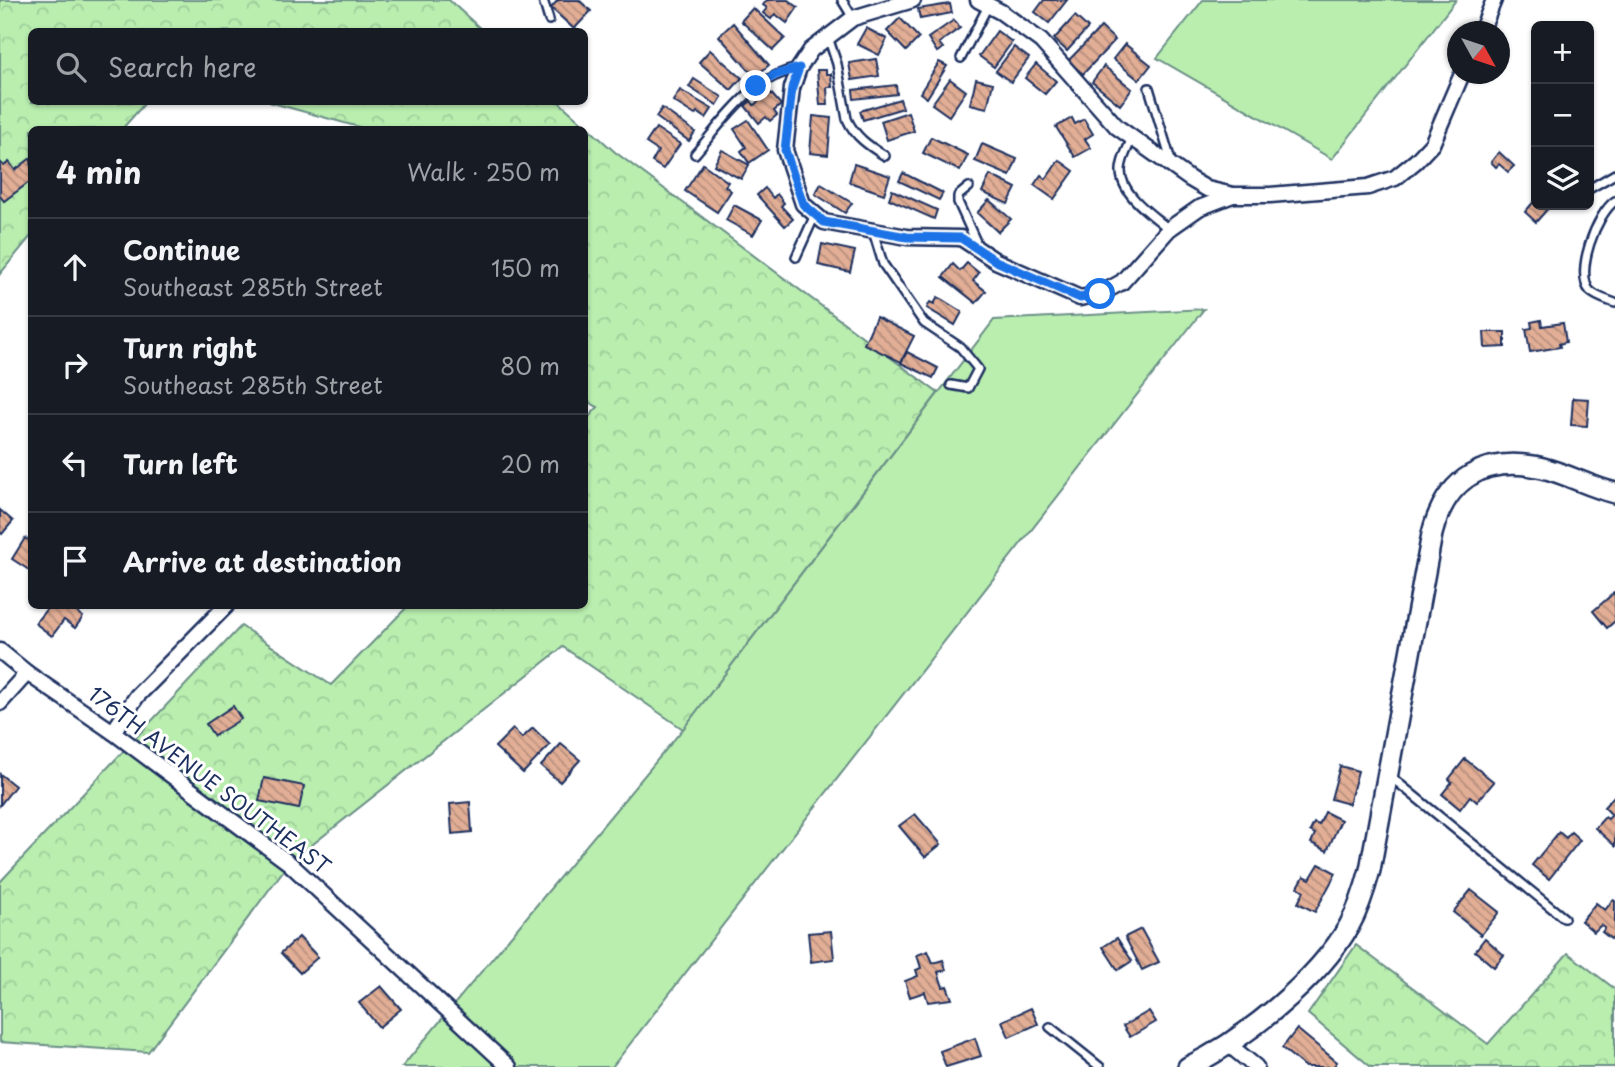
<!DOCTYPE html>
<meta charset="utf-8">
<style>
body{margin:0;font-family:"Playpen Sans",sans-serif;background:#242831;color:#f1f3f6}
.controls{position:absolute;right:21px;top:21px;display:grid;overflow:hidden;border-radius:10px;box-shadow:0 2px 5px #0004}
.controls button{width:63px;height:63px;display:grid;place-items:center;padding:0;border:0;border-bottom:2px solid #363941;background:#171b24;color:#f1f3f6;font:35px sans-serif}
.compass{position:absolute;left:1447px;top:21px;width:63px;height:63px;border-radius:50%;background:#171b24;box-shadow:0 2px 5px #0004;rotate:130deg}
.stop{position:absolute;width:21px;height:21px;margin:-16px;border:5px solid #1a73e8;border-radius:50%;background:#fff}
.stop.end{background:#1a73e8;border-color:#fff;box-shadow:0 2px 7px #0008}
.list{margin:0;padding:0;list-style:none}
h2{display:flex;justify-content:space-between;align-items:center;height:91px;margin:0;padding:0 28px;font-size:30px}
h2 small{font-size:23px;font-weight:400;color:#9ea1a6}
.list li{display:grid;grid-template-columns:46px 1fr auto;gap:21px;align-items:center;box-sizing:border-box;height:98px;padding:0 28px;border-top:2px solid #363941}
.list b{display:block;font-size:26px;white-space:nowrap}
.list p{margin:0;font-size:23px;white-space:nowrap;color:#9ea1a6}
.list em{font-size:23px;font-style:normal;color:#9ea1a6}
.icon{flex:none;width:38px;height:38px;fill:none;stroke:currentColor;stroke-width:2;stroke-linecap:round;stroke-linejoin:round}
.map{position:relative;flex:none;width:1615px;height:1067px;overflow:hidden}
.search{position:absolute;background:#171b24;box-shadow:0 2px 5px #0004;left:28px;top:28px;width:560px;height:77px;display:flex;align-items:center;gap:18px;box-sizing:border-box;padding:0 24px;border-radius:10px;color:#9ea1a6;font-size:26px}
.panel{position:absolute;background:#171b24;box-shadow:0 2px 5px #0004;left:28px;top:126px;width:560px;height:483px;border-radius:10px}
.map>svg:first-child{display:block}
</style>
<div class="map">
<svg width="1615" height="1067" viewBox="0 0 1615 1067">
<defs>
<pattern id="forest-crowns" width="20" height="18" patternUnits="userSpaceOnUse" patternTransform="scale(1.75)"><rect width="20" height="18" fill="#b9eeaf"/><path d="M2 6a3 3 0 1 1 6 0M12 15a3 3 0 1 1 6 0" fill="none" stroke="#9ecc99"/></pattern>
<pattern id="building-back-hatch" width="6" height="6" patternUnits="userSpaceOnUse" patternTransform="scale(1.75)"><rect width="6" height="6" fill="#e2ae95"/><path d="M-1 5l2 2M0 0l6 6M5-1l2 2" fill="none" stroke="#b68e7d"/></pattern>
</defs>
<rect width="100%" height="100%" fill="#fff"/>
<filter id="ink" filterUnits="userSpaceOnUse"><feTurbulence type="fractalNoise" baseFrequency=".0143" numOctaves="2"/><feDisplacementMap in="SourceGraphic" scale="14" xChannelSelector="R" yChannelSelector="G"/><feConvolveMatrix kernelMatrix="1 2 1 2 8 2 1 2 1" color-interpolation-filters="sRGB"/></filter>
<g filter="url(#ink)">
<g fill="#b9eeaf" stroke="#6a8e86" stroke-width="2">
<polygon points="1203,0 1456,0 1332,159 1157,58"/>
<polygon points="1204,309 612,1067 402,1067 683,729 994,320"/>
</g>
<g fill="url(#forest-crowns)" stroke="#6a8e86" stroke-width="2">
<polygon points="0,0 449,0 483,31 32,32 32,102 146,102 122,129 32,130 31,236 0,274"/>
<polygon points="269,102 559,102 615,152 938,393 683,729 563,647 289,863 148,1052 0,1042 0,882 241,626 331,685 408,606 584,606 585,421 598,407 584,400 584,130 366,129"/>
<polygon points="1356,945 1488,1044 1568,953 1615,989 1615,1067 1371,1067 1308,1014"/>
</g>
<g fill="url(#building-back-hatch)" stroke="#1b2f5e" stroke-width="2">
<polygon points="558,0 579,0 591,11 574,29 551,8"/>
<polygon points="767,0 788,0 798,7 787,23 775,14 771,19 763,13 767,8 763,5"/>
<polygon points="1044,0 1067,0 1049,23 1035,12"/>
<polygon points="950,4 952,13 920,19 918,9"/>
<polygon points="753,8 785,38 773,50 741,21"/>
<polygon points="1075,16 1088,28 1067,51 1054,39"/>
<polygon points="900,18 919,38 906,51 887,31"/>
<polygon points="954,20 960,28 939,43 943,48 937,52 928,38"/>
<polygon points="733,23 769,65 755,77 719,36"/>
<polygon points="1101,27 1115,40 1083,74 1068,61"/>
<polygon points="866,28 887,39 879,55 857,44"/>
<polygon points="997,31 1012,42 994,67 979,56"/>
<polygon points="1125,44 1151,65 1139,80 1113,59"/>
<polygon points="1014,47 1029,58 1011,82 996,71"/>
<polygon points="710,50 742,78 731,90 699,62"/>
<polygon points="876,59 879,76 852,80 849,63"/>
<polygon points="939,62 947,66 927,98 920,93"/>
<polygon points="1036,64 1056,81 1045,94 1025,78"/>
<polygon points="1104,66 1132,89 1120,105 1092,82"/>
<polygon points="817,70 826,70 826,74 831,74 832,87 827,87 828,105 820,105"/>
<polygon points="694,79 722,97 717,105 689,87"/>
<polygon points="950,79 966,91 949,116 932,104"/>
<polygon points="976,79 993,83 987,108 970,104"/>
<polygon points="896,85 897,94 854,99 853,90"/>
<polygon points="680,90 712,109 706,118 697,112 695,115 673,101"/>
<polygon points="770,92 781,105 774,111 777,115 770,121 766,117 759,123 745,106 751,101 754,105"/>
<polygon points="900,99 903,108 863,120 860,111"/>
<polygon points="662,108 695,132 689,141 656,117"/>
<polygon points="908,112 914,131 887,140 881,121"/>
<polygon points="813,116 831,118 828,155 810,153"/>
<polygon points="1072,118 1075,124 1084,119 1093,134 1085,139 1091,148 1075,157 1056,127"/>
<polygon points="748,120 768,150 749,163 741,151 746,147 734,129"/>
<polygon points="656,128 680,144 663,169 652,162 658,151 646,143"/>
<polygon points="931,137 968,155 960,171 923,153"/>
<polygon points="982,144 1017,159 1010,176 975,161"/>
<polygon points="722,150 749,165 741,179 714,165"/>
<polygon points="1499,152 1514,166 1508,172 1499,164 1496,167 1491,162"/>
<polygon points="31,158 32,180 4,201 0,196 0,162 4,166 9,162 15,170"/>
<polygon points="1059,160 1074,171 1054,199 1034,185 1041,175 1046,179"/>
<polygon points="703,164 728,182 725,186 731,191 717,212 685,191"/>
<polygon points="854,164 890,176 884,194 849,182"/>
<polygon points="903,173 943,193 939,200 899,181"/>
<polygon points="990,175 1016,188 1008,204 982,192"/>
<polygon points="821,184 852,203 845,213 815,194"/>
<polygon points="765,188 773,198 777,194 784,203 781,206 793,219 785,226 757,195"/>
<polygon points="892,190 937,210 934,219 889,199"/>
<polygon points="1536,199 1536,205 1551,205 1536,222 1525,212"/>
<polygon points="989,200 1011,219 998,232 977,213"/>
<polygon points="734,205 762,220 753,235 726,220"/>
<polygon points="822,244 855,251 850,272 818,265"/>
<polygon points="967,263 979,273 973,281 986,291 976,303 943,277 953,264 960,271"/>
<polygon points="938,297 962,312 955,325 927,308 930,302 934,304"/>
<polygon points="876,317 914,336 901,362 864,344"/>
<polygon points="1541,320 1542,326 1563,323 1566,342 1559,344 1560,347 1530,352 1526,329 1532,328 1531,322"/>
<polygon points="1484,332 1505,332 1505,347 1485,348"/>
<polygon points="907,352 938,368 933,378 901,363"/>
<polygon points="1573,398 1589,399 1587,426 1571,425"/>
<polygon points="0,510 13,521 2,534 0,532"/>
<polygon points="25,538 32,542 32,572 12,559"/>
<polygon points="1615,592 1615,621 1607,628 1593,611"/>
<polygon points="49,606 78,606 74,610 83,617 75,628 64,620 52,636 35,623"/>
<polygon points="233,706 241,719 214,736 206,724"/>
<polygon points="533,728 550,745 523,773 495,747 513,729 522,738"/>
<polygon points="561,744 580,760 560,782 541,766"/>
<polygon points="1465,759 1494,782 1477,802 1470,796 1460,809 1442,794 1452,782 1449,779"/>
<polygon points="1340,766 1358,771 1349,804 1331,799"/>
<polygon points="0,774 15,786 0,805"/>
<polygon points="264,778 304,786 299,809 259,801"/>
<polygon points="1615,795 1615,846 1595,828 1605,817 1608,819 1612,815 1604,807"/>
<polygon points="470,802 472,832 452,834 450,804"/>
<polygon points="1325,812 1341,820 1327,851 1311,843 1315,834 1310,831 1314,823 1319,825"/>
<polygon points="915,814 941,844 925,857 899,826"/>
<polygon points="1559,832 1566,838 1571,832 1580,840 1549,879 1532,865"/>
<polygon points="1319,864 1336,873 1315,912 1298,903 1304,891 1298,887 1304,876 1310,879"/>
<polygon points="1471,890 1499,912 1481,935 1453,912"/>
<polygon points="1613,900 1615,901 1615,934 1611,939 1602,932 1605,928 1601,925 1594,932 1581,921 1596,903 1605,910"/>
<polygon points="1141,929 1159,962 1142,970 1125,937"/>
<polygon points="831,931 834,959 811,962 808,933"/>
<polygon points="299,937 318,957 300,973 281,953"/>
<polygon points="1117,938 1132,961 1118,970 1103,947"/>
<polygon points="1485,938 1504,955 1494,967 1475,951"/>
<polygon points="928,951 933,963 943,960 946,970 938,972 943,987 947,986 952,999 928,1002 925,992 910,997 905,981 918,976 916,970 921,968 917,955"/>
<polygon points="381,986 401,1009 379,1027 359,1003"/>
<polygon points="1031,1008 1038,1024 1009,1037 1002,1021"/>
<polygon points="1149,1011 1156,1022 1130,1037 1123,1026"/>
<polygon points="1297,1029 1337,1062 1333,1067 1305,1067 1282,1048"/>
<polygon points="975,1038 981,1056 946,1067 940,1051"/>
</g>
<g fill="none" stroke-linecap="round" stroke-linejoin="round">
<defs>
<g id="lane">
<polyline points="543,0 549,20"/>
<polyline points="842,0 853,18"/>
<path d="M828 37 837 64 847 119C855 137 869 146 885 156"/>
<polyline points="961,58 988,6"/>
<polyline points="1149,88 1172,164"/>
<path d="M1132 138C1128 148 1121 160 1121 170 1120 194 1152 215 1169 229"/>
<path d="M695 154C725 119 751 77 799 68"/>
<polyline points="969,187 958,196 958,202 978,246"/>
<polyline points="1589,189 1615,174"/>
<path d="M1615 201C1597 213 1574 273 1590 291 1596 297 1607 300 1615 303"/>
<polyline points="873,231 883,264 924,323 960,347 978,369 968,388 951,385"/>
<polyline points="796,257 815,215"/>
<polyline points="1391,777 1564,918"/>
<polyline points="1050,1027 1100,1067"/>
</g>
<g id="street">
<polyline points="913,0 853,18 811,50 799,68 792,88 785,150 803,204 824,222 907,237 961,238 996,261 1080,298 1100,294 1122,282 1169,229 1199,208 1233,195"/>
<polyline points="978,0 1001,12 1041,41 1117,127 1190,179 1207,189 1233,195 1270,195 1368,187 1395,178 1416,161 1432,144 1462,74"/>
<polyline points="1481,32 1494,0"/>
<polyline points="0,651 27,673 113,732 289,863 509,1067"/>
<polyline points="0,703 27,673"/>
<polyline points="113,732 137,696 226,606"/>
<polyline points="1228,1044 1256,1067"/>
</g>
<path id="secondary" d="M1188 1067C1244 1040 1318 980 1349 926 1359 908 1365 889 1370 870L1432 534C1446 477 1486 455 1543 468 1567 474 1590 487 1615 493"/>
</defs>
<use href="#lane" stroke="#1b2f5e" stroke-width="12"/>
<use href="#street" stroke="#1b2f5e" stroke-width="19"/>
<use href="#secondary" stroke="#1b2f5e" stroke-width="24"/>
<use href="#lane" stroke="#fff" stroke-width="7"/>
<use href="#street" stroke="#fff" stroke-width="14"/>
<use href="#secondary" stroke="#fff" stroke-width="19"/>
</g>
</g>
<g fill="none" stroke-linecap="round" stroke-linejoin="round" filter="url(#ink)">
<polyline stroke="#1a73e8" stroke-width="9" points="756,86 775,75 799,68 792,88 785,150 803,204 824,222 907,237 961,238 996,261 1080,298 1100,294"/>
</g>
<g text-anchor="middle" stroke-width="6" stroke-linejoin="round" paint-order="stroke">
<g font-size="21" fill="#1b2f5e" stroke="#fff">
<text transform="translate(209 781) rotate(37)" y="7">176TH AVENUE SOUTHEAST</text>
</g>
</g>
</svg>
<div class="controls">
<button>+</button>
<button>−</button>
<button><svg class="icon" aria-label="layers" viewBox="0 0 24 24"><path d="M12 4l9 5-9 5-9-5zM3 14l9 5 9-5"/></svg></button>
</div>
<svg class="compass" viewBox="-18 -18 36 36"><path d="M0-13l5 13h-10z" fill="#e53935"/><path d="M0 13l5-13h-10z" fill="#9ea1a6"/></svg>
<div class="stop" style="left:1100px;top:294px"></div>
<div class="stop end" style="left:756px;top:86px"></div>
<div class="search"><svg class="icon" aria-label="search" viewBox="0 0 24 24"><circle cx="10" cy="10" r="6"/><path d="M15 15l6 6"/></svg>Search here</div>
<section class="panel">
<h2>4 min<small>Walk · 250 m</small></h2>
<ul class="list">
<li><svg class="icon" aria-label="ahead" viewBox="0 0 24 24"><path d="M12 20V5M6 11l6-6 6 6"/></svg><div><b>Continue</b><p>Southeast 285th Street</p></div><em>150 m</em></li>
<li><svg class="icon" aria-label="right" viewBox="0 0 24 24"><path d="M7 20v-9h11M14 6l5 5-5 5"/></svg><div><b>Turn right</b><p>Southeast 285th Street</p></div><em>80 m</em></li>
<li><svg class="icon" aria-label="left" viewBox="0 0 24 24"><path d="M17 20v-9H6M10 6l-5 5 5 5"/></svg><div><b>Turn left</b></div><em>20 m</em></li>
<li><svg class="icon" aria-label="arrive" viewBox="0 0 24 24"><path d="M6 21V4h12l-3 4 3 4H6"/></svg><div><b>Arrive at destination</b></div></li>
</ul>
</section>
</div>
